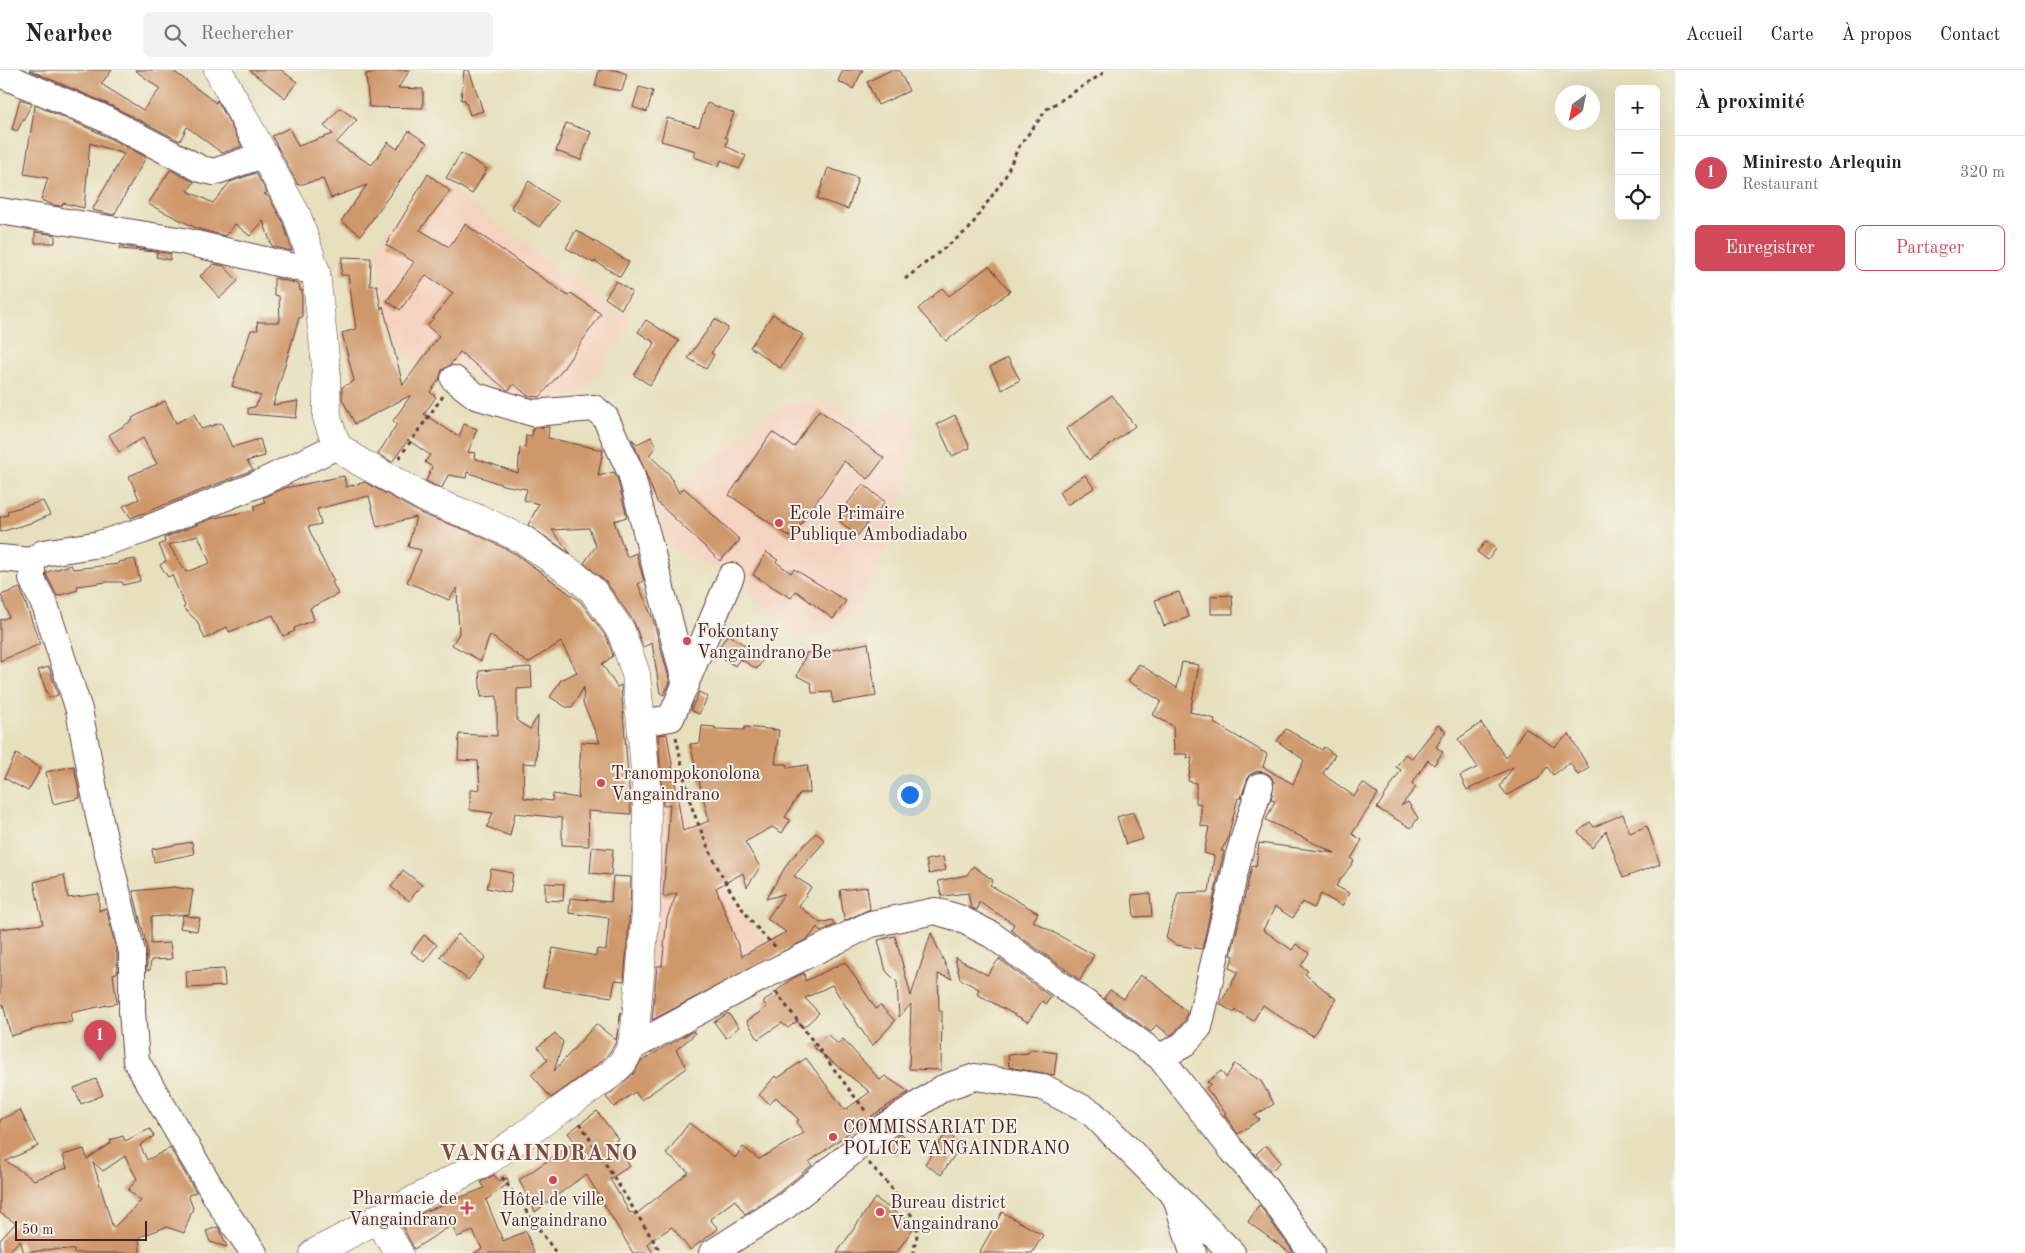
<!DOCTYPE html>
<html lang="fr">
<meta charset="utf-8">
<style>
body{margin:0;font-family:"Old Standard TT",serif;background:#f2f2f2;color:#222}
.controls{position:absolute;right:15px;top:15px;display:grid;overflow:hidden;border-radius:8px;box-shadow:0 5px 20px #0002}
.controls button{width:45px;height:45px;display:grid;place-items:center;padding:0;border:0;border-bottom:1px solid #e0e0e0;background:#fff;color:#222;font:25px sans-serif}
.compass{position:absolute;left:1555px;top:15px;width:45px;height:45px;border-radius:50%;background:#fff;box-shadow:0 5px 20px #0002;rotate:213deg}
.scale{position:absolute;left:15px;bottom:12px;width:132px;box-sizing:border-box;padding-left:5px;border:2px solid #4a1f2b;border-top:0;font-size:14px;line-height:18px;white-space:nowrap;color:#4a1f2b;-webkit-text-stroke:4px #f7f3e8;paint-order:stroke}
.you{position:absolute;left:909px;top:724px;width:18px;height:18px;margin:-12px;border:4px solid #fff;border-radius:50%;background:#1a73e8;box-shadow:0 0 0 8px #1a73e833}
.badge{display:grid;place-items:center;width:32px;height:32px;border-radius:50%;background:#d1495b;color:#fff;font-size:16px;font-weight:700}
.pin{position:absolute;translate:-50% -41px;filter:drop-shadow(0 1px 2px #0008)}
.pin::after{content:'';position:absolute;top:26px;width:18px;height:15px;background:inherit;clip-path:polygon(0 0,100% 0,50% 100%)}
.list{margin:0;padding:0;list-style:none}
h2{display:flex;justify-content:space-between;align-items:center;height:65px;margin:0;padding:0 20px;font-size:21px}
h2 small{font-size:16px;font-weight:400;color:#767676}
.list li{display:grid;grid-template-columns:32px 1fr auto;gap:15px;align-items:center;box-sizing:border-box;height:75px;padding:0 20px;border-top:1px solid #e0e0e0}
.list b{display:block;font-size:19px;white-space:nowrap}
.list p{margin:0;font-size:16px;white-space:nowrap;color:#767676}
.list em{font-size:16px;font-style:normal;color:#767676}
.actions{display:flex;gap:10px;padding:15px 20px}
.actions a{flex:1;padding:11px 0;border:1px solid #d1495b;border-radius:8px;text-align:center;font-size:18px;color:#d1495b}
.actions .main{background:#d1495b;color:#fff}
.icon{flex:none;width:28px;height:28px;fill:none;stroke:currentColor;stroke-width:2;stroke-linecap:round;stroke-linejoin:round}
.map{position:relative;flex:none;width:1675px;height:1183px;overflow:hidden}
header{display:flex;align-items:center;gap:30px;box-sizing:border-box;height:70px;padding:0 25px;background:#fff;border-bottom:1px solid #e0e0e0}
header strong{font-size:24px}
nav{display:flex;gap:28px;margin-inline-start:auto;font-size:18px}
.search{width:350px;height:45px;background:#f2f2f2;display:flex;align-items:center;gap:12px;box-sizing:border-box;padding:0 18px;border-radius:8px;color:#767676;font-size:19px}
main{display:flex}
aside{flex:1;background:#fff}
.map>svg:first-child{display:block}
</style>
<header>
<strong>Nearbee</strong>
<div class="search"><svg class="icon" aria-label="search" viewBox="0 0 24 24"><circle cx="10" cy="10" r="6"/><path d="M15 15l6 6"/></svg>Rechercher</div>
<nav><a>Accueil</a><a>Carte</a><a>À propos</a><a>Contact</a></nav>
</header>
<main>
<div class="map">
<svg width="1675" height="1183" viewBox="0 0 1675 1183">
<rect width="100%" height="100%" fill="#f7f3e8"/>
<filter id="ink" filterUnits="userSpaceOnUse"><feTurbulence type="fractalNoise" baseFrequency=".02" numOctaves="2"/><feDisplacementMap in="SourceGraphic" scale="10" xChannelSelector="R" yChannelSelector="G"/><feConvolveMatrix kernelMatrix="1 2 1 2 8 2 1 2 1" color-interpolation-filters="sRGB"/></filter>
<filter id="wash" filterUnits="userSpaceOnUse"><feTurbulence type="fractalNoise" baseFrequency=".0096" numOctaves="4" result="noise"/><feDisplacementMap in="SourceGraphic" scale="20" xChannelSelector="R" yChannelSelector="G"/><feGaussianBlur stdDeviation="1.12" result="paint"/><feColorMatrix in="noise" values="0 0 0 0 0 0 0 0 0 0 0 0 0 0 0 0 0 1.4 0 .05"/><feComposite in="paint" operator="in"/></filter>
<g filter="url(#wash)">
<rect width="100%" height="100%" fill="#e6e0bd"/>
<g fill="#f4d3c0">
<polygon points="440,111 631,251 585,322 533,336 498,323 459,292 438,315 408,291 396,264 383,223 377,177 399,142 410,148"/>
<polygon points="834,331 876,360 894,338 916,353 910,394 889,472 864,528 838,556 801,569 724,502 672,481 657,435 785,333"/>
<polygon points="668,656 686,735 729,824 759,866 788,892 643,967 644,661"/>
</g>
<g id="blocks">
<g fill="#cf986a" fill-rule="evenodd">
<polygon points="29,0 112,0 101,14 143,40 160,19 135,0 172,0 216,33 217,30 242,76 222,83 187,57 180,71 108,34"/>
<polygon points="249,0 281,0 297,12 285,28"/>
<polygon points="394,0 410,0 398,18 423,19 423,38 369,37 366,4"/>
<polygon points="464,0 469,0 483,41 470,45 465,30 461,30"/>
<polygon points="599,0 616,0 627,4 622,21 595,16"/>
<polygon points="843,0 863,0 853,19 838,11"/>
<polygon points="891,0 899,0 909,21 878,35 867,12"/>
<polygon points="639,17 653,21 647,42 633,37"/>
<polygon points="20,29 32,34 17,61 12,59"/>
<polygon points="707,33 734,43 725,67 728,68 726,76 746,86 739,99 721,90 719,96 694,87 696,81 661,71 667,48 699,57"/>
<polygon points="35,35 95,61 146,87 114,145 92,140 124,84 90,73 84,138 63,133 62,136 53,135 41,130 48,108 24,104"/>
<polygon points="340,38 357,50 336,73 372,95 388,72 397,79 409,61 427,73 361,165 341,151 367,115 331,128 323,109 298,115 272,66 289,58 298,76 333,64 324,56"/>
<polygon points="566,53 591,62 581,90 556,81"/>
<polygon points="461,83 487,99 472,124 446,108"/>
<polygon points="828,98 858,108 848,139 817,129"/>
<polygon points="170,100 194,112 188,121 213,133 230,112 256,103 267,123 264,124 269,127 283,152 292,181 272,176 263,151 250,166 235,154 226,166 198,159 148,134"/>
<polygon points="428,104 450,121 420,160 449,177 465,154 568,226 571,223 601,244 560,303 540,327 528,326 514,314 509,320 507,320 460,282 450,295 442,300 439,310 430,322 436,327 424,344 459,367 464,354 477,359 468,382 475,383 474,388 518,403 520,377 525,378 526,365 532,366 533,358 549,357 548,368 603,380 598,406 614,402 617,408 627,447 614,451 627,487 636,483 644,511 638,514 653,549 670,612 664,625 660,623 652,573 643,577 634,552 606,512 584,493 596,476 589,458 552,460 571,484 528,455 539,434 524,430 527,419 503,415 467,402 466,408 448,405 442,418 436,416 426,411 432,397 425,392 430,385 408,370 392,392 378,384 397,354 393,351 411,325 355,354 342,329 342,317 354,311 342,263 356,259 348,205 341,205 342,187 371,188 370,216 377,215 381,239 383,236 403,315 439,266 427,256 453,223 426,205 400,240 387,231 414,192 386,175"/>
<polygon points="529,111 558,132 539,157 511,137"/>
<polygon points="576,160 629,192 620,207 595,191 594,193 566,178"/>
<polygon points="35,162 55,165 55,173 35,173"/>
<polygon points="121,176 171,184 170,190 156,187 157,182 119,179"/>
<polygon points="214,194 224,196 238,211 220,228 200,206"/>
<polygon points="989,196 1010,221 946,271 918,239 942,218 949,226"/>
<polygon points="274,208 299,214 300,221 302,220 302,247 299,248 273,335 298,331 296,348 248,344 248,338 255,337 261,326 232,316 251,260 258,260 257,252 280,252 279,226 274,225"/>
<polygon points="616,211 632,222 621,239 605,228"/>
<polygon points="773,244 803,265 780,298 750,277"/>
<polygon points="715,249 728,258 711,283 714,285 706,299 688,288"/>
<polygon points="646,250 679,271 650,315 634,305 655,273 638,262"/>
<polygon points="1008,288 1020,310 1002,320 990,297"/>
<polygon points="1112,325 1135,356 1089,390 1066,359"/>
<polygon points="165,331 176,353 194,344 201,359 221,353 232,377 260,369 265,386 247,391 253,400 250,401 131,448 123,436 139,429 129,406 157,394 143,368 119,382 109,365 133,350 132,348"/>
<polygon points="819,340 884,388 868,409 844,391 792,468 729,425 772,362 794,377"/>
<polygon points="955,345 970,378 952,386 937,354"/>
<polygon points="651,367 656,377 649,385 669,404 679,423 684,418 740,470 720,491 657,432 632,369 637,374"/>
<polygon points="1085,405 1094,418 1067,435 1059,422"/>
<path d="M344 406 346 417 365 412 422 444 476 464 516 484 581 532 607 568 613 586 602 594 617 617 621 615 631 744 588 741 589 776 562 775V748L515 743 510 766 487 757 493 743 470 740V720L480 719 478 691 458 690 459 664 497 666V626L481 627 479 601 531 597 532 618 517 619V651L530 659 538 646 536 694 523 693 524 728 552 731 553 724 578 728 581 672 600 673 583 633 584 617 572 637H566L550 627 561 610 577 602 561 572 528 593 490 565 481 591 452 575 459 563 457 518 449 530 407 512 421 480 408 477 416 447 377 457 369 426 317 439 321 454 308 457 319 481H318L334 511 332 512 338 524 310 538 314 550 294 558 295 561 283 566 273 545 229 562 227 557 205 569 197 551 183 538 185 536 172 505 168 507 160 495 166 491 159 475 165 472 164 468 214 448 255 440 254 436 265 432 263 428 285 418ZM198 465 210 493 186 502 169 475Z"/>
<polygon points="863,414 885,432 857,466 836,448"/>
<polygon points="43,431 50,445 34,452 0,462 0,447 8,445 7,441"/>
<polygon points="1486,471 1496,479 1488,490 1477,482"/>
<polygon points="766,482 778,490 776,492 791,503 794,499 846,531 833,549 796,521 791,528 753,505"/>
<polygon points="135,489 140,511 123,515 123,512 107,512 77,516 78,520 57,526 47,506 47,502 71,495 73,499 119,494 118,492"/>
<polygon points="20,518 40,574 0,591 0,550 9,547 1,525"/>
<polygon points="1179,522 1189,547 1164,556 1155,530"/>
<polygon points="1232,525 1233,544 1211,544 1211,526"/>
<polygon points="728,564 764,588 757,599 740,589 735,596 715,583"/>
<polygon points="868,573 876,626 833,633 831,622 812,623 811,613 797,606 807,582 812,584"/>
<polygon points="1182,592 1199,595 1190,642 1215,649 1214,653 1267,684 1263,697 1293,714 1304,690 1277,671 1286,659 1322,680 1324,677 1335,685 1323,703 1328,708 1354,726 1363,713 1378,724 1352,764 1362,770 1351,789 1354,791 1336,816 1349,823 1342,836 1321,824 1314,838 1302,832 1293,848 1275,837 1263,860 1292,880 1296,874 1309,883 1301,896 1308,901 1305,904 1336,929 1313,966 1300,958 1298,959 1263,935 1253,951 1236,940 1234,943 1220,934 1238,902 1229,898 1234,886 1231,885 1252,796 1256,797 1259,773 1335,783 1266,750 1275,731 1271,730 1274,712 1271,706 1265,702 1257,701 1249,705 1241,728 1238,728 1227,771 1221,781 1224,781 1202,879 1176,875 1166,868 1178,823 1209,822 1214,786 1204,783 1209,757 1201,756 1201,734 1196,733 1196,713 1188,711 1192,688 1187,688 1188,684 1174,684 1173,656 1153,645 1161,631 1128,611 1139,594 1177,618"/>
<polygon points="49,597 58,625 49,628 38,600"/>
<polygon points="699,622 708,627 699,644 691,640"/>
<polygon points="1481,653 1506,688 1525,658 1554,677 1569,664 1589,698 1578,705 1570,693 1553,705 1547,697 1538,709 1507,725 1500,716 1513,697 1467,720 1460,706 1478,697 1458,669"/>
<polygon points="1438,655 1446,661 1436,677 1443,682 1434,695 1428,690 1412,714 1416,717 1401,736 1408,732 1418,748 1411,758 1377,738 1401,700 1396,697 1405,684 1412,688"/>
<polygon points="702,656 715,657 715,659 744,660 745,657 779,660 775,694 787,694 787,698 807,695 809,708 810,723 800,723 785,747 790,750 782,763 772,757 745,772 760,797 747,817 743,803 716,818 742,886 786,862 767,849 784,824 766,829 789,791 816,763 825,771 794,806 811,817 799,836 820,853 832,850 835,855 820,862 817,857 809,868 652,950 657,896 662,896 667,848 677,823 663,827 670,734 663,736 658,665 667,664 683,761 709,751 690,674 700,673"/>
<polygon points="16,684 41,698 28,721 4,708"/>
<polygon points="74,696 80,728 53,734 46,702"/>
<polygon points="1133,742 1143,769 1126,774 1117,747"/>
<polygon points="1623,744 1630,763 1647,756 1660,794 1623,808 1606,761 1592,778 1578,762 1590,752 1594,757"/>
<polygon points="192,772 194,784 154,792 152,779"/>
<polygon points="592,777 613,779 611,805 590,803"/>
<polygon points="943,787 946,800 929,804 926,790"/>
<polygon points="973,796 993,810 990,815 1038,843 1033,851 1094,885 1080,910 1011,860 1014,854 979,832 977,840 971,838 968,823 942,826 938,811 967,805"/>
<polygon points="491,799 513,803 510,823 487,818"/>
<polygon points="403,800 422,815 409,831 391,817"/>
<polygon points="64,805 68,828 99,824 99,841 106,838 117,884 117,903 113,904 117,933 70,943 72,952 56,953 11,966 3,934 0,934 0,859 43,854 34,812"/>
<polygon points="613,806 631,807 630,840 624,911 615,910 612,927 543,917 553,878 596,886 597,879 606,880 609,848 569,843 570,828 611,832"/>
<polygon points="545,813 564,814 563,831 545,830"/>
<polygon points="174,817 193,820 189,844 151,847 151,874 170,873 172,889 151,890 150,900 147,901 147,878 133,821"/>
<polygon points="867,817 870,839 844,851 840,820"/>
<polygon points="1150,823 1152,846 1134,847 1132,825"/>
<polygon points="183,845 200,848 197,861 180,858"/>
<polygon points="931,863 952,909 938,904 939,941 942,941 941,1000 909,999 911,934 899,947 897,912 886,901 878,870 895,866 911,926"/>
<polygon points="458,864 486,887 468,910 440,887"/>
<polygon points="424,865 437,875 424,892 411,882"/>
<polygon points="955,887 987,905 999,889 1051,927 1046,934 1042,931 1028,952 977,924 979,919 960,909"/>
<polygon points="845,892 876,939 880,935 895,951 872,976 832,915 805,928 819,943 803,958 797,951 788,958 782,953 758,969 747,951 767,937 763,932 790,910 804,903 805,911"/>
<polygon points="224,899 225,916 187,918 186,901"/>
<polygon points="1140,905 1153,912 1187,942 1185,950 1174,963 1170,965 1156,955 1151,962 1104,928 1110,920 1124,929"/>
<polygon points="621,942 616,972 610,982 600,993 551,1028 531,1004 548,990 538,977 555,963 563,972 554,1001 596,954 616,970"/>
<polygon points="728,943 739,957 726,968 714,952"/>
<polygon points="693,961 695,964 676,980 687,998 641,1030 635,1022 614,1037 606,1027 634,1003 641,991"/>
<polygon points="828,965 838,974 843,969 880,1010 885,1006 909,1022 873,1045 809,1092 812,1095 778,1123 745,1144 735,1130 710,1149 718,1159 690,1180 672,1157 649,1172 648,1175 653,1183 633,1183 586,1104 535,1142 519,1110 575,1072 568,1063 597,1041 618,1069 613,1072 630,1096 610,1109 630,1143 632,1142 635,1145 689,1102 666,1084 689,1053 735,1088 743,1077 759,1089 804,1063 796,1052 799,1050 776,1027 770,1034 759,1025 775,1006 778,1008 806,988 845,1040 870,1022 812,976"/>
<polygon points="1031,979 1057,983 1054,1005 1009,997 1008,985 1028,983"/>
<polygon points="1234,994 1261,1011 1274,1034 1254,1046 1260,1049 1238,1064 1224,1044 1226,1043 1206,1018 1211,1014 1207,1012 1221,1001 1226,1008"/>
<polygon points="96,1009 103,1025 81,1034 74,1018"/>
<path d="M20 1040 38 1076 6 1091 34 1110 67 1098 63 1085 84 1079 87 1089 111 1073 110 1070 123 1066 125 1071 150 1059 154 1066 140 1075 147 1090 170 1078 196 1122 188 1125 193 1138 184 1163 166 1157 139 1167 140 1183H74V1180L52 1179 24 1183 20 1170 8 1183H0V1170L16 1153 0 1143V1050ZM125 1086 137 1109 128 1120 141 1131 113 1158 93 1092 103 1101Z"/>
<polygon points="901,1063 910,1072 896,1086 885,1076"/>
<polygon points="946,1063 962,1074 941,1105 925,1094"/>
<polygon points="1266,1075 1281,1092 1271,1101 1256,1084"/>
<polygon points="494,1105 499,1111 507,1108 509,1113 486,1130 503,1171 526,1161 534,1183 474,1183 482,1179 473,1161 457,1167 452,1155 414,1179 401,1154 424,1142 484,1118 481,1112"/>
<polygon points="875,1128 915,1156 896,1183 837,1183"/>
<polygon points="1259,1135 1294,1183 1290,1183 1248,1152"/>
<polygon points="1002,1142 1043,1165 1032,1183 979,1183"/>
<polygon points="218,1157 221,1162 227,1177 210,1172 206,1161"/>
</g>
</g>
</g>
<g filter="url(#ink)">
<use href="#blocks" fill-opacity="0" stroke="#613c41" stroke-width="1"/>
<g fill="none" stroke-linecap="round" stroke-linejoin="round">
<defs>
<g id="minor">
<polyline points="0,4 101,47 201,99 214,102 265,84"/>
<polyline points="0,141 183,171 316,202"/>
<polyline points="454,309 476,326 533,343 594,338 605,347 631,403 686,615"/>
<polyline points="0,488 32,491"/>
<polyline points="641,653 671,648 731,506"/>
<polyline points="631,978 764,906 871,854 935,841 959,848 992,865 1160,987 1233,1081 1263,1115 1312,1183"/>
<polyline points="1160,987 1183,975 1199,957 1239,784 1260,716"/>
<polyline points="1177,1131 1193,1183"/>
<polyline points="254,1183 224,1140 136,991 132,942 132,882 100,751 79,640 46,538 32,509 32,491 43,483 100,474 144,460 256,415 337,376"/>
<polyline points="712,1183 787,1135 879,1060 943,1018 975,1007 1043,1017 1092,1043 1232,1183"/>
</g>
<g id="major">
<polyline points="218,0 297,146 316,202 326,297 327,348 337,376 360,392 429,430 482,450 524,470 577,507 593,521 621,561 636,604 641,653 647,727 646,841 635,959 631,978 623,992 610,1005 489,1090 314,1183"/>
<polyline points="377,1148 399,1183"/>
</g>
</defs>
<use href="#minor" stroke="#613c41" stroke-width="28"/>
<use href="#major" stroke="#613c41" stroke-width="29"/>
<g stroke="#613c41" stroke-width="3" stroke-dasharray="4 4" stroke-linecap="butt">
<polyline points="905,209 969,159 1005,107 1018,78 1047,39 1102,4 1105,0"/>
<polyline points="399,388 443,326"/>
<path d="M676 667C682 692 685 719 694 743 712 790 737 843 776 877"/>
<polyline points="776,922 867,1043"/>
<polyline points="580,1053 658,1178 658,1183"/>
<path d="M869 1093C881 1106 916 1143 917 1160 918 1167 914 1176 913 1183"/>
<polyline points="502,1107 556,1183"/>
</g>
<use href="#minor" stroke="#fff" stroke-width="26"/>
<use href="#major" stroke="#fff" stroke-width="28"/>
</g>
</g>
<g fill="#d1495b" stroke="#f7f3e8" stroke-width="2">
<circle cx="779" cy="453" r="5"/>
<circle cx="687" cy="571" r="5"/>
<circle cx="601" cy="713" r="5"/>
<circle cx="833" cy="1067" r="5"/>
<circle cx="553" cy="1110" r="5"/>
<path d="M464.5 1130.5h5v5h5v5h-5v5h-5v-5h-5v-5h5z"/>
<circle cx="880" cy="1142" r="5"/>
</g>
<g text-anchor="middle" stroke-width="4" stroke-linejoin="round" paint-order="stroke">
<g font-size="18" fill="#4a1f2b" stroke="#f7f3e8" text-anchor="start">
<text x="789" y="449">Ecole Primaire<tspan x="789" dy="21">Publique Ambodiadabo</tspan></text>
<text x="697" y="567">Fokontany<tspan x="697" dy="21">Vangaindrano Be</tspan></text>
<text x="611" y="709">Tranompokonolona<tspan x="611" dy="21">Vangaindrano</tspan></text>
<text x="843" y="1063">COMMISSARIAT DE<tspan x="843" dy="21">POLICE VANGAINDRANO</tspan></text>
<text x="457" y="1134" text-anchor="end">Pharmacie de<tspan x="457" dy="21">Vangaindrano</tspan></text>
<text x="553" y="1135" text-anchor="middle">Hôtel de ville<tspan x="553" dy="21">Vangaindrano</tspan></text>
<text x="890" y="1138">Bureau district<tspan x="890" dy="21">Vangaindrano</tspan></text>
</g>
<g font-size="22" font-weight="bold" letter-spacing="1" fill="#794941" stroke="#f7f3e8">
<text x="539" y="1090">VANGAINDRANO</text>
</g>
</g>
</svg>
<div class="controls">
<button>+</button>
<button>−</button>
<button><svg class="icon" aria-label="locate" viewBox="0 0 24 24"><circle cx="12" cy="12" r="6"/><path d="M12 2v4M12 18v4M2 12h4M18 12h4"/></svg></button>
</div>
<svg class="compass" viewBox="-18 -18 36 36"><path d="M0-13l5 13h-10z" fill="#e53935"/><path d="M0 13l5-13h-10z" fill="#767676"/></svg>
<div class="scale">50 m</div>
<div class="you"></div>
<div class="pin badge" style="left:100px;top:991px">1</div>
</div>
<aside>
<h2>À proximité<small></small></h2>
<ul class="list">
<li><span class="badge">1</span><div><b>Miniresto Arlequin</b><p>Restaurant</p></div><em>320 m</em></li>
</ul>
<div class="actions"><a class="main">Enregistrer</a><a>Partager</a></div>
</aside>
</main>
